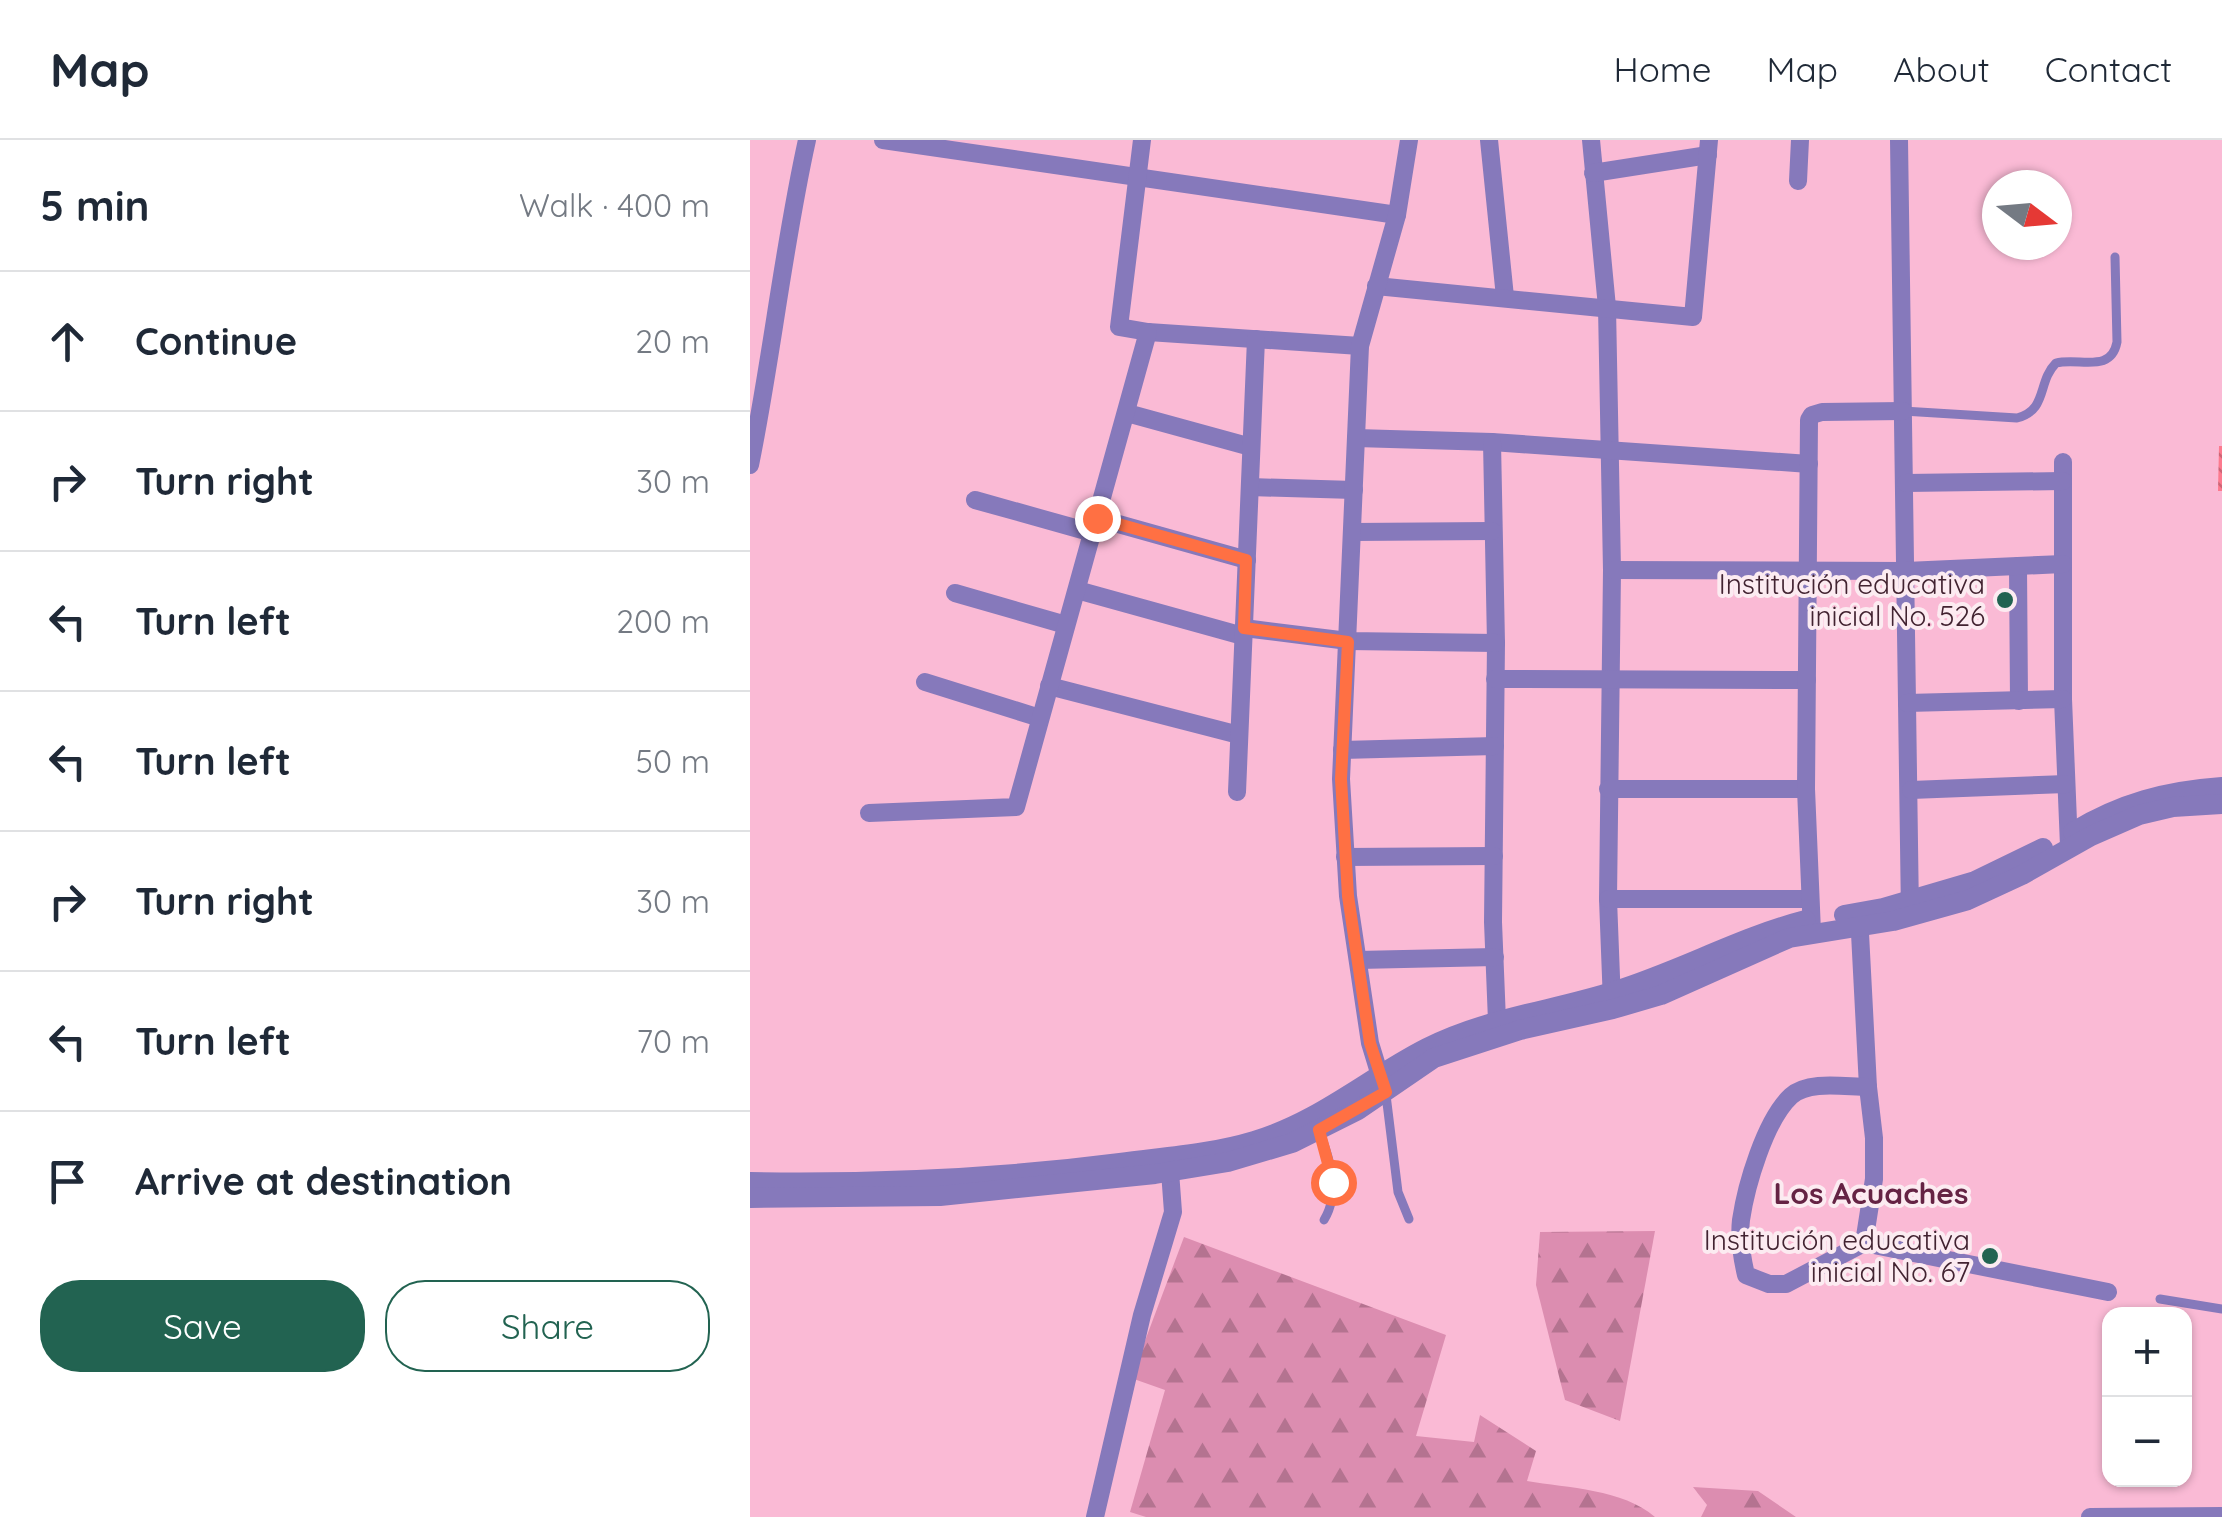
<!DOCTYPE html>
<meta charset="utf-8">
<style>
body{margin:0;font-family:Quicksand,sans-serif;background:#f2f2f3;color:#1f2937}
.controls{position:absolute;right:30px;bottom:30px;display:grid;overflow:hidden;border-radius:20px;box-shadow:0 2px 8px #0004}
.controls button{width:90px;height:90px;display:grid;place-items:center;padding:0;border:0;border-bottom:2px solid #e0e1e3;background:#fff;color:#1f2937;font:50px sans-serif}
.compass{position:absolute;left:1232px;top:30px;width:90px;height:90px;border-radius:50%;background:#fff;box-shadow:0 2px 8px #0004;rotate:106deg}
.stop{position:absolute;width:30px;height:30px;margin:-22px;border:8px solid #ff7043;border-radius:50%;background:#fff}
.stop.end{background:#ff7043;border-color:#fff;box-shadow:0 2px 10px #0008}
.list{margin:0;padding:0;list-style:none}
h2{display:flex;justify-content:space-between;align-items:center;height:130px;margin:0;padding:0 40px;font-size:42px}
h2 small{font-size:32px;font-weight:400;color:#747a83}
.list li{display:grid;grid-template-columns:65px 1fr auto;gap:30px;align-items:center;box-sizing:border-box;height:140px;padding:0 40px;border-top:2px solid #e0e1e3}
.list b{display:block;font-size:38px;white-space:nowrap}
.list em{font-size:32px;font-style:normal;color:#747a83}
.actions{display:flex;gap:20px;padding:30px 40px}
.actions a{flex:1;padding:22px 0;border:2px solid #226351;border-radius:40px;text-align:center;font-size:35px;color:#226351}
.actions .main{background:#226351;color:#fff}
.icon{flex:none;width:55px;height:55px;fill:none;stroke:currentColor;stroke-width:2;stroke-linecap:round;stroke-linejoin:round}
.map{position:relative;flex:none;width:1472px;height:1377px;overflow:hidden}
header{display:flex;align-items:center;gap:60px;box-sizing:border-box;height:140px;padding:0 50px;background:#fff;border-bottom:2px solid #e0e1e3}
header strong{font-size:48px}
nav{display:flex;gap:55px;margin-inline-start:auto;font-size:35px}
main{display:flex}
aside{flex:1;background:#fff}
.map>svg:first-child{display:block}
</style>
<header>
<strong>Map</strong>
<nav><a>Home</a><a>Map</a><a>About</a><a>Contact</a></nav>
</header>
<main>
<aside>
<h2>5 min<small>Walk · 400 m</small></h2>
<ul class="list">
<li><svg class="icon" aria-label="ahead" viewBox="0 0 24 24"><path d="M12 20V5M6 11l6-6 6 6"/></svg><div><b>Continue</b></div><em>20 m</em></li>
<li><svg class="icon" aria-label="right" viewBox="0 0 24 24"><path d="M7 20v-9h11M14 6l5 5-5 5"/></svg><div><b>Turn right</b></div><em>30 m</em></li>
<li><svg class="icon" aria-label="left" viewBox="0 0 24 24"><path d="M17 20v-9H6M10 6l-5 5 5 5"/></svg><div><b>Turn left</b></div><em>200 m</em></li>
<li><svg class="icon" aria-label="left" viewBox="0 0 24 24"><path d="M17 20v-9H6M10 6l-5 5 5 5"/></svg><div><b>Turn left</b></div><em>50 m</em></li>
<li><svg class="icon" aria-label="right" viewBox="0 0 24 24"><path d="M7 20v-9h11M14 6l5 5-5 5"/></svg><div><b>Turn right</b></div><em>30 m</em></li>
<li><svg class="icon" aria-label="left" viewBox="0 0 24 24"><path d="M17 20v-9H6M10 6l-5 5 5 5"/></svg><div><b>Turn left</b></div><em>70 m</em></li>
<li><svg class="icon" aria-label="arrive" viewBox="0 0 24 24"><path d="M6 21V4h12l-3 4 3 4H6"/></svg><div><b>Arrive at destination</b></div></li>
</ul>
<div class="actions"><a class="main">Save</a><a>Share</a></div>
</aside>
<div class="map">
<svg width="1472" height="1377" viewBox="0 0 1472 1377">
<defs>
<pattern id="forest-firs" width="22" height="20" patternUnits="userSpaceOnUse" patternTransform="scale(2.5)"><rect width="22" height="20" fill="#dc8db0"/><path d="M5 1l3.5 6h-7zM16 11l3.5 6h-7z" fill="#b47390"/></pattern>
<pattern id="building-back-hatch" width="6" height="6" patternUnits="userSpaceOnUse" patternTransform="scale(2.5)"><rect width="6" height="6" fill="#fc7a8e"/><path d="M-1 5l2 2M0 0l6 6M5-1l2 2" fill="none" stroke="#ce6475"/></pattern>
</defs>
<rect width="100%" height="100%" fill="#fabad5"/>
<g fill="url(#forest-firs)">
<polygon points="905,1091 870,1281 815,1260 786,1145 790,1092"/>
<path d="M434 1097 696 1195 666 1296 724 1302 730 1275 786 1311 777 1341C818 1348 873 1349 905 1377H396L380 1372 415 1250 381 1238Z"/>
<polygon points="943,1347 1008,1351 1046,1377 951,1377 957,1365"/>
</g>
<polygon fill="url(#building-back-hatch)" points="1469,306 1472,306 1472,351 1468,351"/>
<g fill="none" stroke-linecap="round" stroke-linejoin="round">
<g stroke="#8679bb" stroke-width="9">
<path d="M1153 271 1267 278C1298 270 1287 242 1306 223 1329 217 1361 234 1367 202L1365 117"/>
<polyline points="636,955 648,1052 659,1079"/>
<path d="M569 990C580 1019 591 1052 574 1080"/>
<polyline points="1410,1159 1472,1169"/>
</g>
<g stroke="#8679bb" stroke-width="18">
<polyline points="133,0 647,75"/>
<polyline points="392,0 369,187 398,192 610,206"/>
<polyline points="739,0 755,157"/>
<polyline points="841,0 857,167 862,430 858,759 862,863"/>
<polyline points="1149,0 1160,774"/>
<polyline points="843,33 958,15"/>
<polyline points="1048,41 1050,0"/>
<polyline points="626,146 943,177 959,0"/>
<polyline points="377,273 501,307"/>
<polyline points="606,298 742,302 1059,324"/>
<polyline points="742,302 746,503 743,782 747,881"/>
<polyline points="1313,322 1313,559 1319,706"/>
<path d="M0 325C22 217 33 108 57 0"/>
<polyline points="1156,343 1313,341"/>
<polyline points="500,347 604,350"/>
<polyline points="225,360 343,393"/>
<polyline points="347,378 497,420"/>
<polyline points="603,392 742,391"/>
<polyline points="1268,426 1269,561"/>
<polyline points="862,430 1156,431 1313,424"/>
<polyline points="327,450 493,496"/>
<polyline points="205,453 316,485"/>
<polyline points="494,488 598,501 746,503"/>
<polyline points="745,539 1057,540"/>
<polyline points="175,542 290,578"/>
<polyline points="299,546 489,595"/>
<polyline points="1157,563 1313,559"/>
<polyline points="592,610 745,606"/>
<polyline points="858,649 1056,649"/>
<polyline points="1161,650 1316,644"/>
<polyline points="487,652 506,199"/>
<polyline points="119,673 266,667 398,192"/>
<polyline points="595,717 744,716"/>
<polyline points="858,759 1059,759"/>
<polyline points="1109,774 1118,947 1124,998 1124,1039 1114,1103"/>
<polyline points="1062,792 1056,649 1059,280 1062,275 1072,272 1153,271"/>
<polyline points="608,820 745,817"/>
<path d="M1118 947C1095 947 1059 940 1041 956 1015 980 996 1046 991 1080 989 1097 992 1118 996 1135L1019 1144H1036L1114 1103 1358 1152"/>
<polyline points="634,949 620,903 598,756 591,639 610,206 647,75 659,0"/>
<polyline points="345,1377 392,1175 423,1072 419,1018"/>
<polyline points="1340,1377 1472,1376"/>
</g>
<g stroke="#8679bb" stroke-width="20">
<path d="M1323 692C1371 663 1416 651 1472 647"/>
<polyline points="1094,775 1133,768 1225,741 1293,708"/>
<path d="M0 1042C124 1044 246 1039 370 1023 414 1017 461 1014 504 1001 569 982 618 938 677 908 736 878 802 871 865 851 930 831 990 797 1056 780"/>
<polyline points="0,1058 190,1056 405,1034 478,1022 542,1003 608,970 684,918 770,890 863,869 911,855 1039,798 1143,781 1218,760 1272,735 1341,696 1389,675 1423,667 1472,664"/>
</g>
</g>
<g fill="none" stroke-linecap="round" stroke-linejoin="round">
<polyline stroke="#ff7043" stroke-width="12" points="347,378 496,420 494,488 598,502 591,639 598,756 620,903 636,952 569,990 583,1042"/>
</g>
<g fill="#226351" stroke="#fcebf1" stroke-width="4">
<circle cx="1255" cy="460" r="10"/>
<circle cx="1240" cy="1116" r="10"/>
</g>
<g text-anchor="middle" stroke-width="8" stroke-linejoin="round" paint-order="stroke">
<g font-size="28" fill="#422331" stroke="#fcebf1" text-anchor="end">
<text x="1235" y="454">Institución educativa<tspan x="1235" dy="32">inicial No. 526</tspan></text>
<text x="1220" y="1110">Institución educativa<tspan x="1220" dy="32">inicial No. 67</tspan></text>
</g>
<g font-size="30" font-weight="bold" fill="#652344" stroke="#fcebf1">
<text x="1121" y="1064">Los Acuaches</text>
</g>
</g>
</svg>
<div class="controls">
<button>+</button>
<button>−</button>
</div>
<svg class="compass" viewBox="-18 -18 36 36"><path d="M0-13l5 13h-10z" fill="#e53935"/><path d="M0 13l5-13h-10z" fill="#747a83"/></svg>
<div class="stop" style="left:583px;top:1042px"></div>
<div class="stop end" style="left:347px;top:378px"></div>
</div>
</main>
